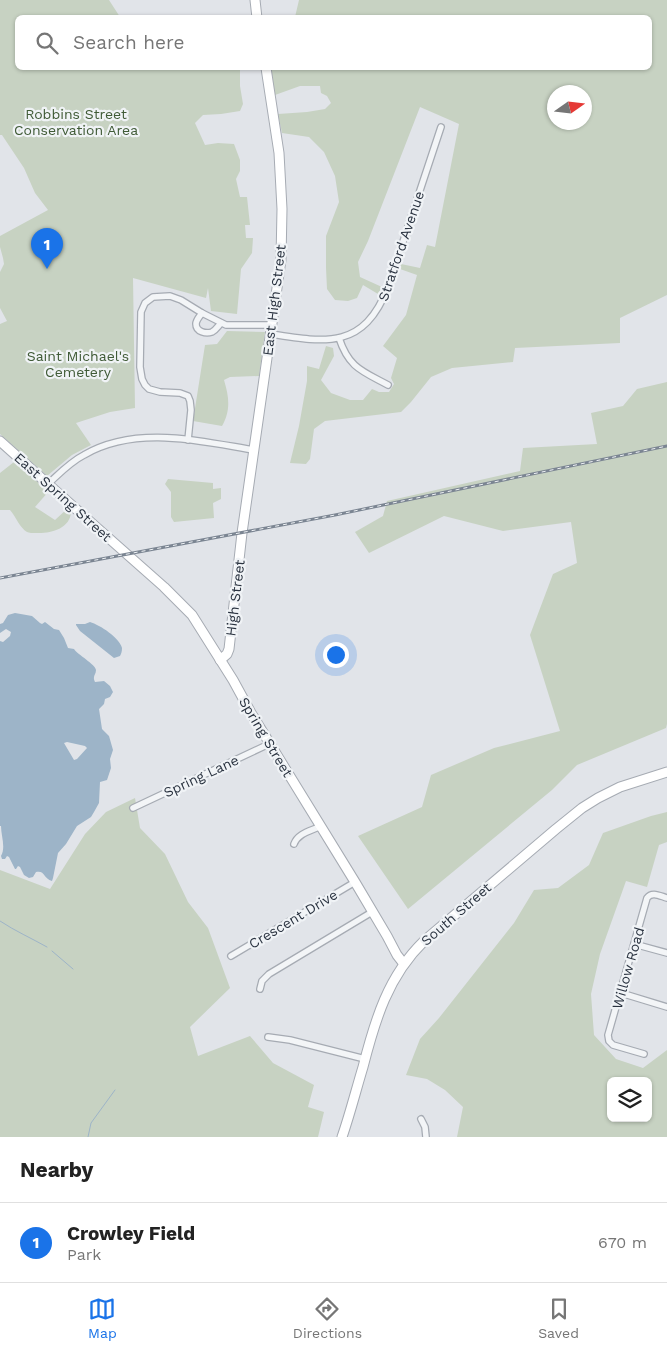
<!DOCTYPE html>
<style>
body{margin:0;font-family:"Work Sans",sans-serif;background:#f6f6f6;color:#222}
.controls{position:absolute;right:15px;bottom:15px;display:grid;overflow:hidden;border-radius:8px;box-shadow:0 1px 4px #0004}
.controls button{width:45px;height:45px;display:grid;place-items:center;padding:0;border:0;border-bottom:1px solid #e0e0e0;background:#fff;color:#222;font:25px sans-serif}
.compass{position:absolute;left:547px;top:85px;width:45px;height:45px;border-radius:50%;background:#fff;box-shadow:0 1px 4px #0004;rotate:76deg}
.you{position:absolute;left:335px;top:654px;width:18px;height:18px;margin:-12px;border:4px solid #fff;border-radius:50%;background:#1a73e8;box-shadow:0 0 0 8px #1a73e833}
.badge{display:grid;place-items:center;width:32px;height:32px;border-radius:50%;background:#1a73e8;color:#fff;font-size:16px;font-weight:700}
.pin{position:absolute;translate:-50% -41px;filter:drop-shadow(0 1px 2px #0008)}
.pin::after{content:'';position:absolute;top:26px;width:18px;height:15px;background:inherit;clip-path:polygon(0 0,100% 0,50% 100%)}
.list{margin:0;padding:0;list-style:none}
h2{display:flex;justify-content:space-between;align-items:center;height:65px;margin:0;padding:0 20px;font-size:21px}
h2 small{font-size:16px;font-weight:400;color:#767676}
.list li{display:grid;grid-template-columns:32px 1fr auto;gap:15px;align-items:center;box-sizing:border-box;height:80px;padding:0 20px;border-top:1px solid #e0e0e0}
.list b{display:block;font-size:19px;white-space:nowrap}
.list p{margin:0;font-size:16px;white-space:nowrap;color:#767676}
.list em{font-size:16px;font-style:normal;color:#767676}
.icon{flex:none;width:28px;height:28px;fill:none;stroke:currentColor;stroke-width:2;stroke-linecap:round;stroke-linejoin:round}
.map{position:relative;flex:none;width:667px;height:1137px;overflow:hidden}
.search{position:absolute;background:#fff;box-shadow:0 1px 4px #0004;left:15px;right:15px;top:15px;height:55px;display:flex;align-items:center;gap:12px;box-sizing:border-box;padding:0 18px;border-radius:8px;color:#767676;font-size:19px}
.sheet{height:145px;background:#fff}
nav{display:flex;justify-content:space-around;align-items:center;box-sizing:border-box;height:70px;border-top:1px solid #e0e0e0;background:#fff;font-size:14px;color:#767676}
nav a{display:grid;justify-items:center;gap:2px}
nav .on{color:#1a73e8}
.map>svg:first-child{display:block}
</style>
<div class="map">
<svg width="667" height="1137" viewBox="0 0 667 1137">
<rect width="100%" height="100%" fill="#e1e4e9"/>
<g fill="#c7d2c2" fill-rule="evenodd">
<polygon points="0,0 109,0 120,17 18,18 18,68 261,68 247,68 240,70 240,86 243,104 240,111 221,114 203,115 195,123 205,145 218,143 234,144 240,160 240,171 236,179 240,197 247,197 250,225 245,225 246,238 253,238 252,253 241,269 237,314 211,311 208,288 206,298 133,278 135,408 110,412 76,423 91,445 72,455 47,476 0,434 0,324 7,321 0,308 0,272 4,264 3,258 0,247 0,236 48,210 35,193 24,168 2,135 0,135"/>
<path d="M299 0H667V295L620 318V343L515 348 513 362 452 368 431 377 411 402 401 412 325 421 314 429 310 459 306 464 290 463 299 426 307 381V366L319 369 326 346 333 348 334 356 321 380 331 393 350 400H363L372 389 379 392H389L394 384 391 378 397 358 383 346 406 315 417 275 400 269 401 264 420 268 427 245 435 247 459 124 420 107 368 241 358 262 360 277 382 287 378 294 363 285 357 298 348 301 335 300 327 289 326 268V236L339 202 335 176 324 152 309 137 282 133 278 114 307 112 325 109 331 103 327 96 321 93 320 86H300L275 95 270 68H650V18L295 17ZM554 92H584V122H554Z"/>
<path d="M227 331 265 332 259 376 230 377 224 380C229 397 231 410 222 426L193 421 205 345 217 344Z"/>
<polygon points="667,382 667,724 666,728 577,765 552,790 408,909 358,836 422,807 431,775 494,748 560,731 530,635 553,574 577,563 571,522 503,531 444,516 369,553 355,532 383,516 387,501 520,471 523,448 597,444 591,413 623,406 637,389"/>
<path d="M14 462 49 491 35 507 55 520 68 508 71 512C70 529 50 534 35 533 33 533 29 533 27 532 20 528 16 517 10 510H0V473Z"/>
<polygon points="168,479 213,483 213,489 221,488 221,499 213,503 214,518 174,522 171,517 171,492 165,484"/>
<polygon points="135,798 140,828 165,854 188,902 208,928 230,988 190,1027 198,1056 250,1036 273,1063 314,1085 308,1107 324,1112 318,1137 0,1137 0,870 50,889 85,834 106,812"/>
<path d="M667 812V842L659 845 647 887 626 881 600 954 591 994 594 1035 616 1059 643 1068 667 1050V1137H457L463 1107 445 1090 427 1079 406 1075 420 1039 439 1018 514 923 534 890 558 888 589 865 603 833 651 816ZM611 1081H648V1118H611Z"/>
</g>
<g fill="#9db4c8" fill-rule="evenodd">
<path d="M15 613 32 616 40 623 42 624 45 622 54 629 59 630 64 638 68 648 74 649C78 655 95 664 96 670 96 675 92 676 95 682L104 681 110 686 113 692 110 697 105 699 104 704 99 709 102 729 109 736 113 750 110 759 111 768 107 780 100 782 99 803 94 812 91 817 77 826 66 844 58 853 53 878 52 881C43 878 45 870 36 872L33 877 29 878 24 875 20 867 18 866 16 869H15L9 857 7 856 5 859H2L1 856C6 847 1 836 1 826H0V641L3 642 10 636 11 632 6 629 0 633V624L3 623 8 615ZM67 742 85 746 87 748 77 759 74 760 64 743Z"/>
<path d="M90 622C100 625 120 638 122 648 122 652 121 654 120 656L114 658 80 631 76 625V624H85Z"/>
</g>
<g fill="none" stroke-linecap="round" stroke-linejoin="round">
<g stroke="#9db4c8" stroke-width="1">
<path d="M0 921C15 931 31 938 47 947"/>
<polyline points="52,951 73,969"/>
<polyline points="88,1137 91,1123 115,1090"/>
</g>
<defs>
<g id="street">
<path d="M202 313C200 316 196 320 196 324 196 332 206 334 212 332 216 330 218 326 221 323"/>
<path d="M271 334C327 343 364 349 388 287L441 127"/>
<path d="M339 338C349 368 362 371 388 385"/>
<polyline points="188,440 191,410 190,401 188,396 180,393 160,392 149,389 145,385 142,379 140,367 141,312 145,303 153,297 170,296 181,300 202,313 226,325 272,325"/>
<path d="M48 484C59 474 70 462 84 455 136 425 199 441 254 450"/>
<polyline points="133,808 269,744"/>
<path d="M294 844C298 833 311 831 321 826"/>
<polyline points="634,944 667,953"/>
<polyline points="231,956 355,882"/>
<polyline points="260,989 262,981 269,974 372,912"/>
<polyline points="621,993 667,1007"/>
<polyline points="268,1037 290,1040 365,1059"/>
<path d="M644 1054 613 1045 609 1041 608 1035 647 898C652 891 660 896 667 898"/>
<polyline points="421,1119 425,1127 426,1137"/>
</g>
<g id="secondary">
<polyline points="255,0 257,18"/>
<polyline points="0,441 86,518 164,587 192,615 233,680 251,713 355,882 387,936 397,955 404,964"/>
<polyline points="220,660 227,654 229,649 242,533 281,260 282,209 279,153 266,68"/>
<path d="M342 1137C350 1114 356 1090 363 1067 375 1020 388 976 424 941L556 829 582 808 598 798 620 787 667 772"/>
</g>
</defs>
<use href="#street" stroke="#a6abb3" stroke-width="8"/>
<use href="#secondary" stroke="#a6abb3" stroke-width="11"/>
<use href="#street" stroke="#f3f5f7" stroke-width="5.5"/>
<use href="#secondary" stroke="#fff" stroke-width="9"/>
<defs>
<polyline id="rail" points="0,578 335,515 667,446"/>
</defs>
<use href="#rail" stroke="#7b8592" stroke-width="3"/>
<use href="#rail" stroke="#f0f3f6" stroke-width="1" stroke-dasharray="4" stroke-linecap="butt"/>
</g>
<g text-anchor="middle" stroke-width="4.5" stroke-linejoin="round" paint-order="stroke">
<g font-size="14" fill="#405b37" stroke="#f0f3f6">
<text x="76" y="119">Robbins Street<tspan x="76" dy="16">Conservation Area</tspan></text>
<text x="78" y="361">Saint Michael's<tspan x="78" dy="16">Cemetery</tspan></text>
</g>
<g font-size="14" fill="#2a3340" stroke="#f0f3f6">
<text transform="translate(401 246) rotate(-71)" y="5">Stratford Avenue</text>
<text transform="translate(274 300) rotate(-83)" y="5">East High Street</text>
<text transform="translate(63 497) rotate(42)" y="5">East Spring Street</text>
<text transform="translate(235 598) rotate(-83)" y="5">High Street</text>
<text transform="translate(266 737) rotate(59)" y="5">Spring Street</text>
<text transform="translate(201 776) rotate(-25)" y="5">Spring Lane</text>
<text transform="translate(456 914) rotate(-41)" y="5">South Street</text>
<text transform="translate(293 919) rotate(-31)" y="5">Crescent Drive</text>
<text transform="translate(628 968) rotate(-74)" y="5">Willow Road</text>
</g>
</g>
</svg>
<div class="controls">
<button><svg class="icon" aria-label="layers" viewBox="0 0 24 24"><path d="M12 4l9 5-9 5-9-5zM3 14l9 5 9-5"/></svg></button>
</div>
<svg class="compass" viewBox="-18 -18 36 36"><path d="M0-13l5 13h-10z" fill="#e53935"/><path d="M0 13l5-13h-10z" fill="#767676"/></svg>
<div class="you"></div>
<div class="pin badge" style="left:47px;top:269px">1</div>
<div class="search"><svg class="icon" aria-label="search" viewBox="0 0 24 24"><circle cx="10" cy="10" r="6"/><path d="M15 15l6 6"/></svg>Search here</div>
</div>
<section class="sheet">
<h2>Nearby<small></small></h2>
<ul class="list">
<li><span class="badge">1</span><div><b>Crowley Field</b><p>Park</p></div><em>670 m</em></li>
</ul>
</section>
<nav>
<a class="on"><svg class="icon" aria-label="map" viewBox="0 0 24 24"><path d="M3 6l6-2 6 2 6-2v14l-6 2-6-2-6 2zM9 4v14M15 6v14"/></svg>Map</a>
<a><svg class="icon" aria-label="directions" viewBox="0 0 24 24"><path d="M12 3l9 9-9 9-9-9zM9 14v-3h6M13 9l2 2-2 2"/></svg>Directions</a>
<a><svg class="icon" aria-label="saved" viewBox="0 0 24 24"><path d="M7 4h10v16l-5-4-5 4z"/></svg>Saved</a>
</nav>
